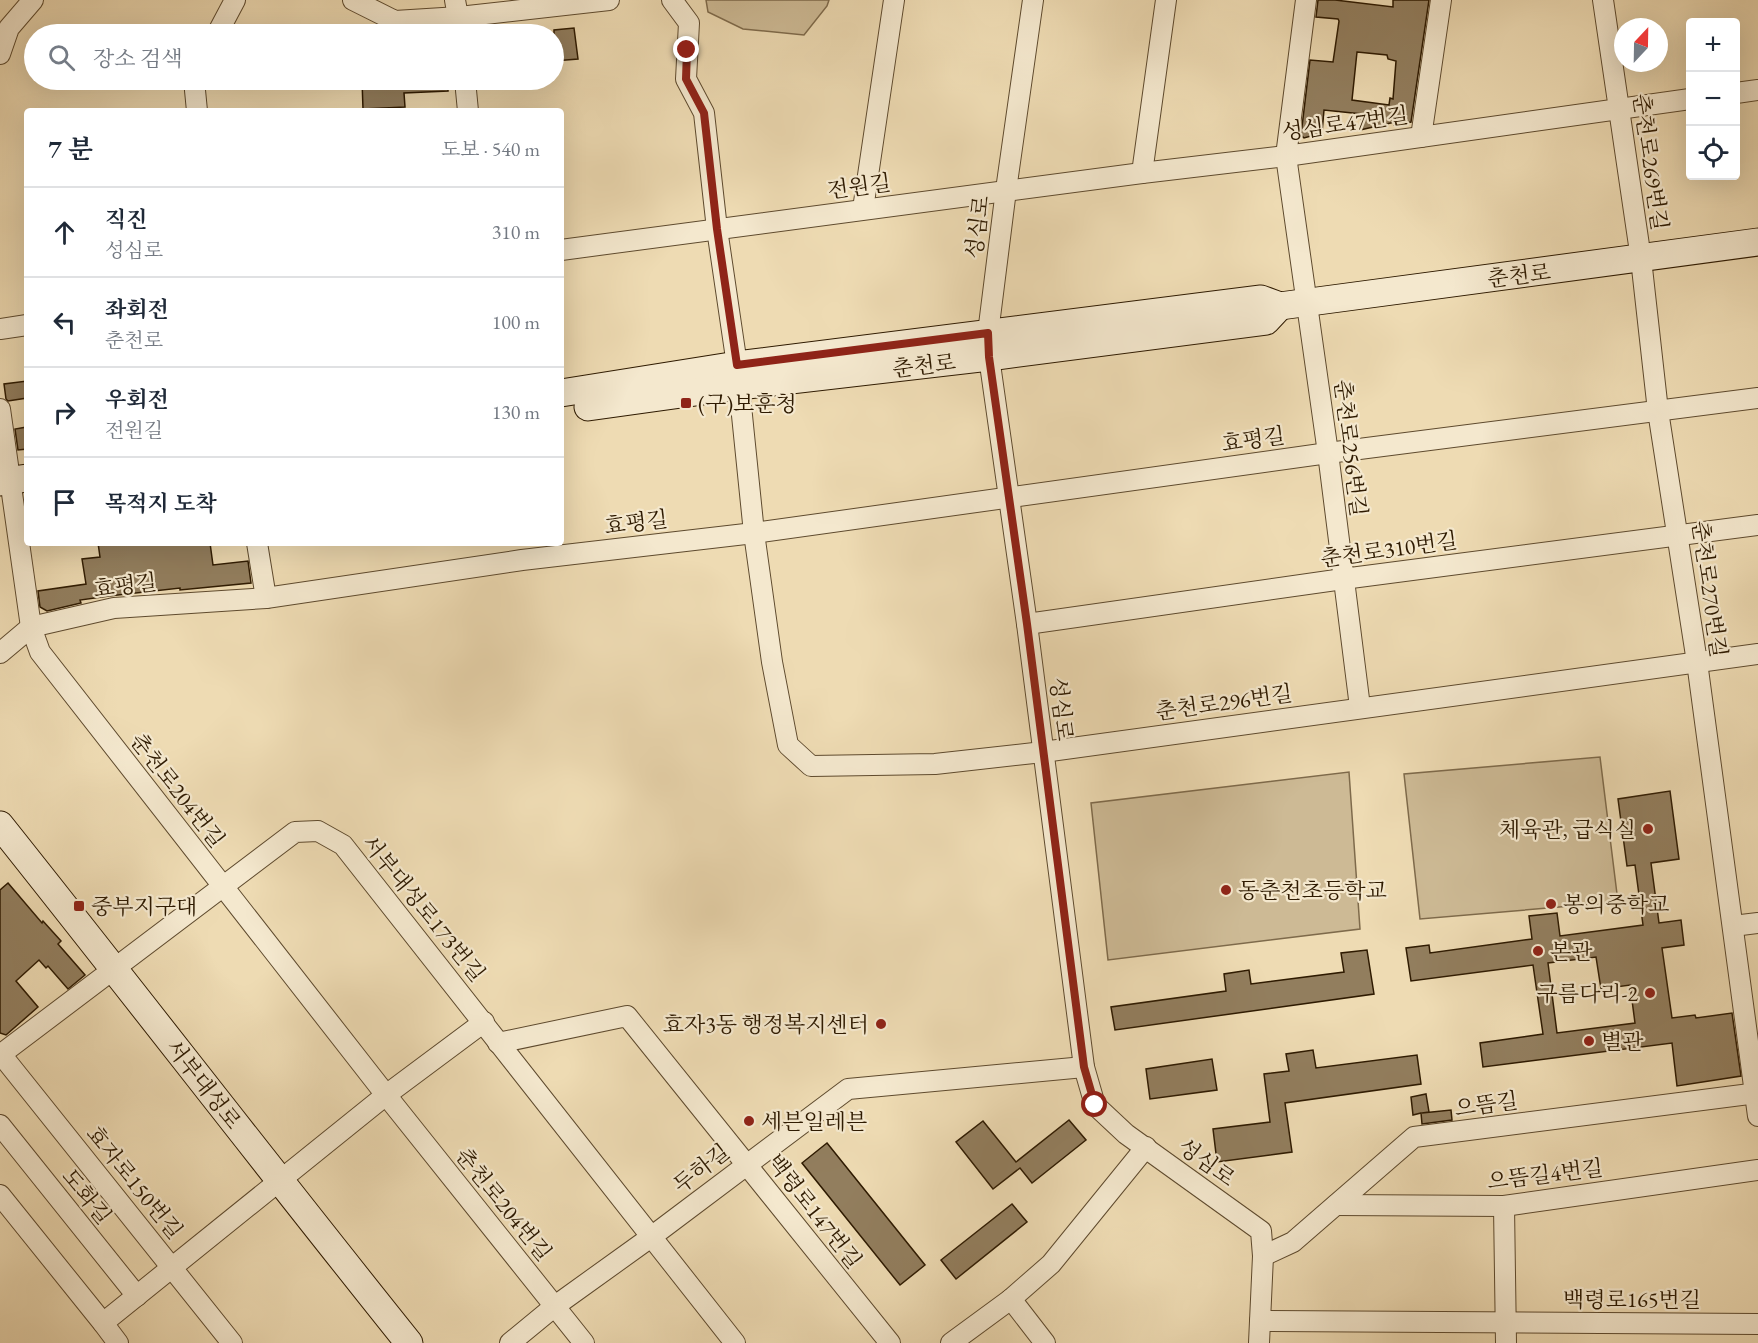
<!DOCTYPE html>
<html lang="ko">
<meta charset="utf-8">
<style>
body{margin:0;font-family:"EB Garamond","Noto Serif KR",serif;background:#f6f6f7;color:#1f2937}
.controls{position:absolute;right:18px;top:18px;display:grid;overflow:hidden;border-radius:6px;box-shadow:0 6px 24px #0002}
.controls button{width:54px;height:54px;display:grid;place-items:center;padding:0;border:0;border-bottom:2px solid #e0e1e3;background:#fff;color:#1f2937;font:30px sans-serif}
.compass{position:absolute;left:1614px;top:18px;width:54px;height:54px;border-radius:50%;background:#fff;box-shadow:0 6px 24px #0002;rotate:22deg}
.stop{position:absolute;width:18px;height:18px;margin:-14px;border:4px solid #8f2418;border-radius:50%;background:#fff}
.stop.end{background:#8f2418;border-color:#fff;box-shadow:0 2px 6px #0008}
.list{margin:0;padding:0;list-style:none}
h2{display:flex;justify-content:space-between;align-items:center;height:78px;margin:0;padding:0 24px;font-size:26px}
h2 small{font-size:20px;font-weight:400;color:#747a83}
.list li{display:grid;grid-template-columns:39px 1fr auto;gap:18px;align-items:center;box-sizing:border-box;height:90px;padding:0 24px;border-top:2px solid #e0e1e3}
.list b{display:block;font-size:22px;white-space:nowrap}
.list p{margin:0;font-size:20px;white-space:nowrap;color:#747a83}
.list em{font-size:20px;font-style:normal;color:#747a83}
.icon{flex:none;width:33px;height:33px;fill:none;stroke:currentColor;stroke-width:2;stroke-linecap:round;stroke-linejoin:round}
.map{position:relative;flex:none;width:1758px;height:1343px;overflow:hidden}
.search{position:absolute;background:#fff;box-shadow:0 6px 24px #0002;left:24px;top:24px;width:540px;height:66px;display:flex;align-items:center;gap:15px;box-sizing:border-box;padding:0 21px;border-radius:33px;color:#747a83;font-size:22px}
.panel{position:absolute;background:#fff;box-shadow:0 6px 24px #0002;left:24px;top:108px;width:540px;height:438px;border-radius:6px}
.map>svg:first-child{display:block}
</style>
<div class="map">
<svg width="1758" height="1343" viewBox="0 0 1758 1343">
<rect width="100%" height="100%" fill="#eedbb3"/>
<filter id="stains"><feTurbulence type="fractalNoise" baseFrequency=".00333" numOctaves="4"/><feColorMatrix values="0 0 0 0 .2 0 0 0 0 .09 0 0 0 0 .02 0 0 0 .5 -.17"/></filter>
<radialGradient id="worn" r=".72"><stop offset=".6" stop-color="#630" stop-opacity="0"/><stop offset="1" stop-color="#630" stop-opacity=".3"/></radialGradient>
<g fill="#cdba95" stroke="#7e6a4b" stroke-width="1.5">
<polygon points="706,0 829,0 827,6 804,35 743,29 708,12"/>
<polygon points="1600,757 1618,902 1420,919 1404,774"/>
<polygon points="1349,772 1360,929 1108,960 1091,803"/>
</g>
<g fill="#927e5e" stroke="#2e1a01" stroke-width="1.5" fill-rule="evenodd">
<path d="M1318 0H1335L1393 7V0H1429L1411 122 1394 125 1395 122 1360 130 1362 114 1324 110 1322 133 1304 138 1301 135 1310 60 1333 62 1339 21 1338 19 1316 17ZM1357 52 1387 55 1388 59 1396 61 1393 99 1390 98 1389 105 1352 100Z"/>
<polygon points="574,28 578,59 554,61 554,30"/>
<polygon points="362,80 448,80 448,91 404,93 405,107 363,109"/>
<polygon points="27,381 27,398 8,401 6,399 4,384"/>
<polygon points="27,427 27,449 18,450 15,429"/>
<polygon points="98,543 210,543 213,565 248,561 251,583 180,590 180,588 109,596 80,600 81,603 47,611 40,607 38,591 86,584 82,559 100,557"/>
<path d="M1670 791 1679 859 1651 863 1659 923 1681 920 1684 945 1662 948 1672 1018 1695 1015 1696 1018 1732 1013 1741 1076 1677 1086 1672 1043 1483 1067 1480 1043 1543 1034 1533 965 1411 981 1406 948 1429 945 1430 953 1532 939 1529 916 1557 913 1560 936 1643 925 1635 865 1627 866 1618 799ZM1596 957 1601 989 1630 985 1635 1023 1557 1033 1548 963Z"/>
<polygon points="8,883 42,923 43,921 61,941 58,944 85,975 68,989 48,966 46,968 39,960 16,981 38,1007 6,1035 0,1033 0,890"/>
<polygon points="1367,950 1374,994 1115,1030 1111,1007 1226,991 1224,974 1249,970 1251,984 1344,972 1341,953"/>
<polygon points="1313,1050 1316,1068 1417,1055 1421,1084 1285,1103 1292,1152 1217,1162 1213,1129 1270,1122 1264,1074 1289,1071 1286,1054"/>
<polygon points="1212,1059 1217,1090 1150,1099 1146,1069"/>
<polygon points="1426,1094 1429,1112 1422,1113 1451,1110 1452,1120 1422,1124 1421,1113 1413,1115 1411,1097"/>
<polygon points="1069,1120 1086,1140 1032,1183 1020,1168 993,1189 956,1142 983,1121 1016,1162"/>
<polygon points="827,1143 925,1265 900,1285 802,1163"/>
<polygon points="1012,1204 1027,1222 956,1279 941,1260"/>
</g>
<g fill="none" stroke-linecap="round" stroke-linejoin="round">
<defs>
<g id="street">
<polyline points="353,0 395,21 459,17 609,0"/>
<polyline points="455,0 461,34"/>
<polyline points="672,0 689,23 686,79 704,113 717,229 737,365"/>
<polyline points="1033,0 1006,190 988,333 989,357 1027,624 1084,1067 1095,1105 1126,1134 1261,1231 1263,1256 1259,1343"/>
<polyline points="1306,0 1286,156 1328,453 1360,707"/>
<polyline points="1603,0 1641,259 1658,411 1697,662 1758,1116"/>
<polyline points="217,34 235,0"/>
<polyline points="0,54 9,28 33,0"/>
<polyline points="194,80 197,111"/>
<polyline points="465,80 468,111"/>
<polyline points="1736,93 1758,90"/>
<polyline points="1421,137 1441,0"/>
<polyline points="1142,173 1166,0"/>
<polyline points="863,209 894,0"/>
<polyline points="561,250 1142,173 1286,156 1690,99"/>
<polyline points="0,329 27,325"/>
<polyline points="739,386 754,533 772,662 788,745 811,766 935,764 1043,752 1758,654"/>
<polyline points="0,409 31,627 40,652 386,1095 584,1343"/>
<polyline points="257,543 266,598"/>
<polyline points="1027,624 1343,579 1758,525"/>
<polyline points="0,653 31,627 114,608 266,598 522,560 754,533 1328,453 1758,398"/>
<polyline points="1733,926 1758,923"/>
<polyline points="498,1043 627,1016 890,1343"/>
<polyline points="0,1053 232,1343"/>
<polyline points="0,1055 295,832 318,831 343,845 735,1343"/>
<polyline points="0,1125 137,1296"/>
<polyline points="0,1195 103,1323"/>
<polyline points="1336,1205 1504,1206 1758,1170"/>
<polyline points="1504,1206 1506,1343"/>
<polyline points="1263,1256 1293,1242 1414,1137 1758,1093"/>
<polyline points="1011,1299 1045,1343"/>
<polyline points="1260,1321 1758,1324"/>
<polyline points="118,1343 103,1323 386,1095 484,1022"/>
<polyline points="510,1343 555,1306 651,1237 848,1089 1084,1067"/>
<polyline points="951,1343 1011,1299 1051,1264 1146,1147"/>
</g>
<g id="secondary">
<polyline points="561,393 737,365 1261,299 1280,306 1758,242"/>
<polyline points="588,407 739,386 989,357 1266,321 1280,306"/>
<polyline points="0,482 27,478"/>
<path d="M0 825C137 997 271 1171 409 1343"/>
</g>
</defs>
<use href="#street" stroke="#5e4a2e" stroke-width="22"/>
<use href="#secondary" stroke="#2e1a01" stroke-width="29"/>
<use href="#street" stroke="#f4e8ce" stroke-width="20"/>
<use href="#secondary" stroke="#f4e8ce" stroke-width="27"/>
</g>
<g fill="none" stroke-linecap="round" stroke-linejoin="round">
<polyline stroke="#8f2418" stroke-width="8" points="687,50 686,79 704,113 717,229 737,365 988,333 989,357 1027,624 1084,1067 1095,1105"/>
</g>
<g fill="#8f2418" stroke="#f4e8ce" stroke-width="2">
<rect x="680" y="397" width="12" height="12" rx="3"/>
<circle cx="1648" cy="829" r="6"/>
<circle cx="1226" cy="890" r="6"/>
<circle cx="1551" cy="904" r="6"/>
<rect x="73" y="900" width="12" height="12" rx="3"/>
<circle cx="1538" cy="951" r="6"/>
<circle cx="1650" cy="993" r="6"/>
<circle cx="881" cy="1024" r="6"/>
<circle cx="1589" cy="1041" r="6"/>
<circle cx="749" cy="1121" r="6"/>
</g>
<g text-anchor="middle" stroke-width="4.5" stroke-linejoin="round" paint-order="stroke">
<g font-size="22" fill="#2e1a01" stroke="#f4e8ce">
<text transform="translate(1345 123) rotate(-8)" y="8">성심로47번길</text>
<text transform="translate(1651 162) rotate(82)" y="8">춘천로269번길</text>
<text transform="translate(859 186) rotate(-8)" y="8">전원길</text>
<text transform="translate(977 227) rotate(-83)" y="8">성심로</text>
<text transform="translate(1519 275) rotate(-7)" y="8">춘천로</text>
<text transform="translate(924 365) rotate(-7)" y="8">춘천로</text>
<text transform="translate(1253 439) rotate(-8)" y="8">효평길</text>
<text transform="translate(1351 448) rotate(83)" y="8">춘천로256번길</text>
<text transform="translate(636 522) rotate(-7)" y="8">효평길</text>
<text transform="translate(1389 549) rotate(-8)" y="8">춘천로310번길</text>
<text transform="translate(125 585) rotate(-7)" y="8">효평길</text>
<text transform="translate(1710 589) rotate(82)" y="8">춘천로270번길</text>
<text transform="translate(1224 702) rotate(-8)" y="8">춘천로296번길</text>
<text transform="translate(1062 709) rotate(83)" y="8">성심로</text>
<text transform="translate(178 790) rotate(52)" y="8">춘천로204번길</text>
<text transform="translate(424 908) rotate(51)" y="8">서부대성로173번길</text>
<text transform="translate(204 1084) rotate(52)" y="8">서부대성로</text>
<text transform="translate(1486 1104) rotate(-8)" y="8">으뜸길</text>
<text transform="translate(1207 1162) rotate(36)" y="8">성심로</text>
<text transform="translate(701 1168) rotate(-38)" y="8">두하길</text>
<text transform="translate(1545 1174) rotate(-7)" y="8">으뜸길4번길</text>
<text transform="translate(135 1182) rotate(51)" y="8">효자로150번길</text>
<text transform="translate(87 1196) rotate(51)" y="8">도화길</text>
<text transform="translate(504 1204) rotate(51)" y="8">춘천로204번길</text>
<text transform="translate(815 1211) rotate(52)" y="8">백령로147번길</text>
<text x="1632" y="1307">백령로165번길</text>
</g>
<g font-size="22" fill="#2e1a01" stroke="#f4e8ce" text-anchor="start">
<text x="698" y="411">(구)보훈청</text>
<text x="1636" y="837" text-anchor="end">체육관, 급식실</text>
<text x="1238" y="898">동춘천초등학교</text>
<text x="1563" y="912">봉의중학교</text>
<text x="91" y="914">중부지구대</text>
<text x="1550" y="959">본관</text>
<text x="1638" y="1001" text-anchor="end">구름다리-2</text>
<text x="869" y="1032" text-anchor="end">효자3동 행정복지센터</text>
<text x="1601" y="1049">별관</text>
<text x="761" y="1129">세븐일레븐</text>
</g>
</g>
<rect width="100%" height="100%" filter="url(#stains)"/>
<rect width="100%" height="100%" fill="url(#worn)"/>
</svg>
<div class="controls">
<button>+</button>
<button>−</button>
<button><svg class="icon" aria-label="locate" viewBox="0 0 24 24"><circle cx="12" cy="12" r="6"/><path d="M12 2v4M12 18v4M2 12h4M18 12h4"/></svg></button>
</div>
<svg class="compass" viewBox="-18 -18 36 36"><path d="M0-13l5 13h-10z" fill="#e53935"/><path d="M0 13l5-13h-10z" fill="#747a83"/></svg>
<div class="stop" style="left:1095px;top:1105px"></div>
<div class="stop end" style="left:687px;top:50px"></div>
<div class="search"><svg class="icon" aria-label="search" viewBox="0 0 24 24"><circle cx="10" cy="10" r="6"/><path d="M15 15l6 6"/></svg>장소 검색</div>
<section class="panel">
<h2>7 분<small>도보 · 540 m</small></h2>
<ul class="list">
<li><svg class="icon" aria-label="ahead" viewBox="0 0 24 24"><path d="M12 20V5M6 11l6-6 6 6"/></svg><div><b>직진</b><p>성심로</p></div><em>310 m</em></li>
<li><svg class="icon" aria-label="left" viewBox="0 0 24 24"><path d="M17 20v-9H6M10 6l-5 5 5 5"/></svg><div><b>좌회전</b><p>춘천로</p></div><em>100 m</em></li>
<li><svg class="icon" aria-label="right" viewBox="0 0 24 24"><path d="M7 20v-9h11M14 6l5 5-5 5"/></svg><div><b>우회전</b><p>전원길</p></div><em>130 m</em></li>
<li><svg class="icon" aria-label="arrive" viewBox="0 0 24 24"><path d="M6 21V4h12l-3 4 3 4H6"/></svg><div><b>목적지 도착</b></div></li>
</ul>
</section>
</div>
